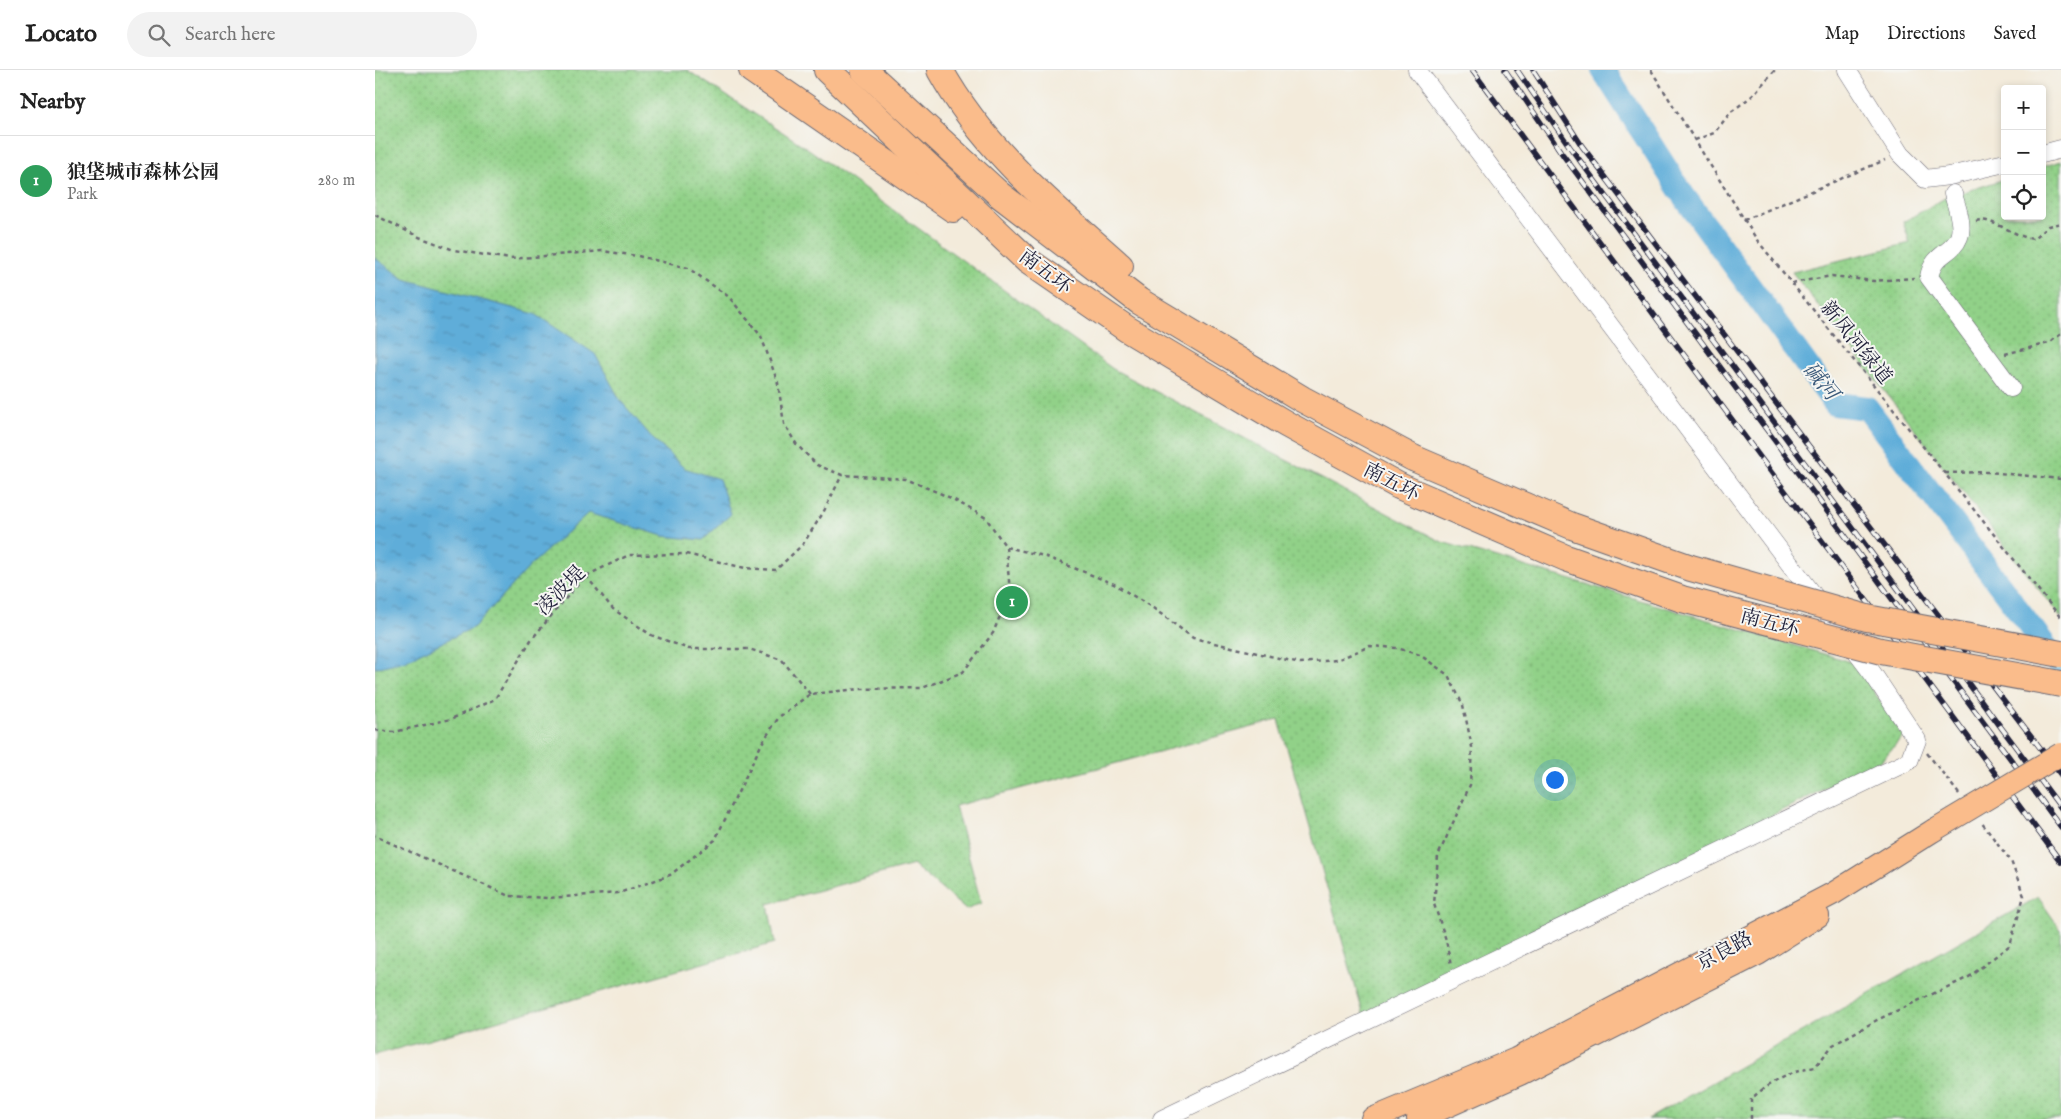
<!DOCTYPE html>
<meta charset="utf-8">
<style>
body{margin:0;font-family:"IM FELL English","Noto Serif SC",serif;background:#f2f2f2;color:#222}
.controls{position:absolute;right:15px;top:15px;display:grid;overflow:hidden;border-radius:5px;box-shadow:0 2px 8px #0003}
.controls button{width:45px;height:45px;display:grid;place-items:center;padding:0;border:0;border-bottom:1px solid #e0e0e0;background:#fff;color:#222;font:25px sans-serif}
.you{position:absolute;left:1179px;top:709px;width:18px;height:18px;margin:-12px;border:4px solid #fff;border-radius:50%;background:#1a73e8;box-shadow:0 0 0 8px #1a73e833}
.badge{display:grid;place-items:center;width:32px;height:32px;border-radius:50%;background:#7c3aed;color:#fff;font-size:16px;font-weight:700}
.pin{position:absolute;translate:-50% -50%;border:2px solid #fff;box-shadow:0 1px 5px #0006}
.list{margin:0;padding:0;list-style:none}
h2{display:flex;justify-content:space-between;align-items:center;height:65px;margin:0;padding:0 20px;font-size:21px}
h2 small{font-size:16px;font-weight:400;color:#767676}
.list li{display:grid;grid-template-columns:32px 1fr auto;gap:15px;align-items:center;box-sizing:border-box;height:90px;padding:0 20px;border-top:1px solid #e0e0e0}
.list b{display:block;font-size:19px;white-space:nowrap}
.list p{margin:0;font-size:16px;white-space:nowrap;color:#767676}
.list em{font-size:16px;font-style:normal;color:#767676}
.icon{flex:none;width:28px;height:28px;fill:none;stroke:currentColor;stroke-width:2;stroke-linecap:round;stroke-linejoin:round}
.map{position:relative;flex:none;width:1686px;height:1049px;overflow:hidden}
header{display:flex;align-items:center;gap:30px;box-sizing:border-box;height:70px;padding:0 25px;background:#fff;border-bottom:1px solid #e0e0e0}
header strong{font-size:24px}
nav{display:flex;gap:28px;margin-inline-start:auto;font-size:18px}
.search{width:350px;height:45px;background:#f2f2f2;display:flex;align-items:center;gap:12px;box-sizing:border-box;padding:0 18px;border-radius:28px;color:#767676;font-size:19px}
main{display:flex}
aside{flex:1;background:#fff}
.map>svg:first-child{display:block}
</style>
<header>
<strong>Locato</strong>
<div class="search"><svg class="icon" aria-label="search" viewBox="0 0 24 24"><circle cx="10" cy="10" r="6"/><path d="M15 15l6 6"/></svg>Search here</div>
<nav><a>Map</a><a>Directions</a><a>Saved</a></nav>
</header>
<main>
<aside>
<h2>Nearby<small></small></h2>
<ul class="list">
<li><span class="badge" style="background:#2e9e5b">1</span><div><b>狼垡城市森林公园</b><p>Park</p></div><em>280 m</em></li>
</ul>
</aside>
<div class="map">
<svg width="1686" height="1049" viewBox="0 0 1686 1049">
<defs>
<pattern id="park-dots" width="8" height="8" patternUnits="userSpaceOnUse" patternTransform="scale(1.25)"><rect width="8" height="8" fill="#91d188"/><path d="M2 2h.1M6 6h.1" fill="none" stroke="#7db376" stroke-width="1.8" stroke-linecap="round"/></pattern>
<pattern id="water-ripples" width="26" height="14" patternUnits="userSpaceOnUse" patternTransform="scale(1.25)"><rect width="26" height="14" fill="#5fadd9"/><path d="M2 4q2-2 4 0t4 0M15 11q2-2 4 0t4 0" fill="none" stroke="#4e8cb1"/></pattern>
</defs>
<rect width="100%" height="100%" fill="#f6f6f2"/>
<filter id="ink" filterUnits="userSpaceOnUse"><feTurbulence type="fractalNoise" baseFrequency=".02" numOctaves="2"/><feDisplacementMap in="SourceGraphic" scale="10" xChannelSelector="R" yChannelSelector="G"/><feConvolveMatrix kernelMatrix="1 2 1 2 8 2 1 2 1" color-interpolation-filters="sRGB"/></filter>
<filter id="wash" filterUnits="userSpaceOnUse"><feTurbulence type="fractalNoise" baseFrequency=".0096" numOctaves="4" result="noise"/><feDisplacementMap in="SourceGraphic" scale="20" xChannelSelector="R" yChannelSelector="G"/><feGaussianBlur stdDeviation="1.12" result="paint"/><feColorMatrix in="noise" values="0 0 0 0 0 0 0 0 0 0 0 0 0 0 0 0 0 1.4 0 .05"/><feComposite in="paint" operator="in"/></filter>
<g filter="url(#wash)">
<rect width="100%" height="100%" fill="#f3ebdb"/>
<g fill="url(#park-dots)" stroke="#5a7a62">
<polygon points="0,0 312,0 435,80 738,299 1067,472 1480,593 1528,666 1507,690 990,950 904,650 580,736 606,833 591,840 538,795 393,834 400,873 0,985"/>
<polygon points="1686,91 1686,548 1417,202 1535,173 1528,152 1570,128 1630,109 1630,146 1667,146 1667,97"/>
<polygon points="1663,827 1686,860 1686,1049 1273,1049"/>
</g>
<polygon fill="url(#water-ripples)" stroke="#40688a" points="0,188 29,209 160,244 220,284 245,330 279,370 309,398 344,409 356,444 328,470 288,466 213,443 158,493 99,557 29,591 0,598"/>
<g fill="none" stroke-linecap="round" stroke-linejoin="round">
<polyline stroke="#5fadd9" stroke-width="24" points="1228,0 1308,125 1460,334 1492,338 1686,597"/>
</g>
</g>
<g filter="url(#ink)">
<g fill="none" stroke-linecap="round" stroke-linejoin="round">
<defs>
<g id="minor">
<polyline points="1472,0 1525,84 1550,109 1574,106 1630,93"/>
<polyline points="1667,84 1686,79"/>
<path d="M1578 124C1581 135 1589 155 1584 167 1577 185 1559 182 1554 207L1636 318"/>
<polyline points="787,1049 1534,691 1542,670 1498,604 1042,0"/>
</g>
<g id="major">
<polyline points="997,1049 1141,989 1459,823 1559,760"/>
<polyline points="1043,1049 1145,1004 1383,884 1443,846"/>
</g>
<g id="highway">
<polyline points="377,0 578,139"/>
<polyline points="452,0 653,191 752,259 911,354 1024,416"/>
<polyline points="489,0 625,125 764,231 927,329 1038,388"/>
<path d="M565 0C609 80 678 136 745 196"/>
</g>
</defs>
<use href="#minor" stroke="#6b6873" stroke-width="19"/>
<use href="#major" stroke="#6b6873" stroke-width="24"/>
<use href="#highway" stroke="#6b6873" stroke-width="28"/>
<g stroke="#6b6873" stroke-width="2.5" stroke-dasharray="4 4" stroke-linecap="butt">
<polyline points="1276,0 1382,170 1686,548"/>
<polyline points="1320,70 1339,63 1356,42 1377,26 1400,0"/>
<polyline points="0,145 44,167 79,180 135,189 227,181 263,186 313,198 354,227 386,266 403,313 409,354 422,375 442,395 467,405 531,409 576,428 611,448 631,477 635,522 618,563 588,602 547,618 484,619 435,624 404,647 387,673 340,770 295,805 244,823 173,828 134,826 0,766"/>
<polyline points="1369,150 1510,90"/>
<path d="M1601 151C1616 146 1641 168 1659 169L1673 156 1686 153"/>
<polyline points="1417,213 1457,206 1499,211 1539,208"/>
<polyline points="1630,284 1674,273 1686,264"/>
<polyline points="1570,403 1613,402 1686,409"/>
<polyline points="631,477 669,486 739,514 778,538 818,568 925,593 962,590 995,576 1022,578 1045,585 1073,605 1088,635 1097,677 1095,715 1063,786 1059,834 1071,870 1076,895"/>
<polyline points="211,506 238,539 276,565 314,579 374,579 407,590 435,624"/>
<polyline points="0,660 19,662 76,649 120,629 156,570 197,521 211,506 254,485 311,484 370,498 401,500 428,474 448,443 467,405"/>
<polyline points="1552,683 1584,724"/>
<path d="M1376 1049V1029C1396 1011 1414 1002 1440 997L1458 975 1502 950 1594 907 1635 875 1649 826 1636 791 1606 752"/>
</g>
<use href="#minor" stroke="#fff" stroke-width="18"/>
<use href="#major" stroke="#fabc8b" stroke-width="22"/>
<use href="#highway" stroke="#fabc8b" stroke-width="26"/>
<defs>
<g id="rail">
<polyline points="1097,0 1686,792"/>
<polyline points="1130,0 1188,85 1686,757"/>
<polyline points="1142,0 1197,80 1686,738"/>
<polyline points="1158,0 1207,76 1410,345 1686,705"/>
</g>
</defs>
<use href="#rail" stroke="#22223b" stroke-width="5.5"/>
<use href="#rail" stroke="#f6f6f2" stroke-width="4" stroke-dasharray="11" stroke-linecap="butt"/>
<defs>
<polyline id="major-bridge" points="1559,760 1686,684"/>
<g id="highway-bridge">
<polyline points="1038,388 1197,456 1316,498 1492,548 1686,584"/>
<polyline points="1024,416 1191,488 1307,529 1506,581 1686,614"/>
</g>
</defs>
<use href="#major-bridge" stroke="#6b6873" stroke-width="24" stroke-linecap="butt"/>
<use href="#highway-bridge" stroke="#6b6873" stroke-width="28" stroke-linecap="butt"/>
<use href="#major-bridge" stroke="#fabc8b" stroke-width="22"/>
<use href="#highway-bridge" stroke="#fabc8b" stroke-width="26"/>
</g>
</g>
<g text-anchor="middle" stroke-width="4" stroke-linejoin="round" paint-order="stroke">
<g font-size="20" fill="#22223b" stroke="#f6f6f2">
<text transform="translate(671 201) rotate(37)" y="7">南五环</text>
<text transform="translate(1482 272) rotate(51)" y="7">新凤河绿道</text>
<text transform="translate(1017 411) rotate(27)" y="7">南五环</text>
<text transform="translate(185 520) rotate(-45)" y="7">凌波堤</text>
<text transform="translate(1395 552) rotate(15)" y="7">南五环</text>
<text transform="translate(1349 880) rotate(-28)" y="7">京良路</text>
</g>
<g font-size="21" font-style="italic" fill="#3a5a7a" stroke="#f6f6f2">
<text transform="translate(1446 311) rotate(50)" y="7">碱河</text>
</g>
</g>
</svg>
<div class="controls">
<button>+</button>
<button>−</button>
<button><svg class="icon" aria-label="locate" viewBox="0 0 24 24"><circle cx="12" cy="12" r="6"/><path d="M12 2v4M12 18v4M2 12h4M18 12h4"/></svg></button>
</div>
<div class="you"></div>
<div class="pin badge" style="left:637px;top:532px;background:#2e9e5b">1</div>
</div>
</main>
